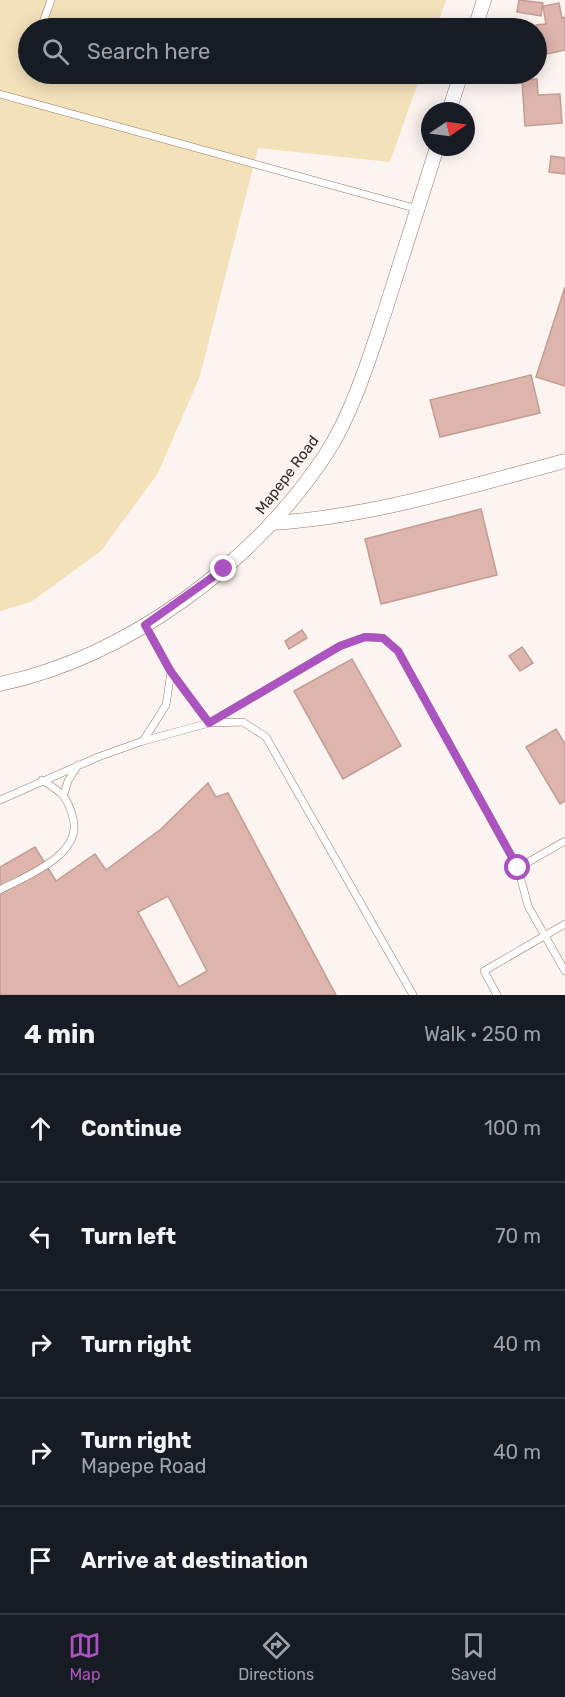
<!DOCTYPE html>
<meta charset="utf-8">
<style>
body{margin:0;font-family:Rubik,sans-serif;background:#20242c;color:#f1f3f6}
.compass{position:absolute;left:421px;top:102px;width:54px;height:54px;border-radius:50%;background:#171b24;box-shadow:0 3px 15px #0003;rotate:77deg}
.stop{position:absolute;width:18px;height:18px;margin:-14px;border:4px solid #ab54c1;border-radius:50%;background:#fff}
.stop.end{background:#ab54c1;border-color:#fff;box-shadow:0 2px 6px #0008}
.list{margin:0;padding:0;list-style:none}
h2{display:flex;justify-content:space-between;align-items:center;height:78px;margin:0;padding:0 24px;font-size:26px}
h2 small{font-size:20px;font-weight:400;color:#9ea1a6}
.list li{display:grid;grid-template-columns:39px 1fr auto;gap:18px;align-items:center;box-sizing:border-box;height:108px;padding:0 24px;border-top:2px solid #363941}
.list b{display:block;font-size:22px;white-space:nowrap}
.list p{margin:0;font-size:20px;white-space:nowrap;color:#9ea1a6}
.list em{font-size:20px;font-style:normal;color:#9ea1a6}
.icon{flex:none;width:33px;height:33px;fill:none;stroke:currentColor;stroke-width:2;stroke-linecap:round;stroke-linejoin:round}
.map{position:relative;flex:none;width:565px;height:995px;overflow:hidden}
.search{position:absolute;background:#171b24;box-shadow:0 3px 15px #0003;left:18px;right:18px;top:18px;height:66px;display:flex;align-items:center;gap:15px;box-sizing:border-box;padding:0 21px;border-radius:33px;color:#9ea1a6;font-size:22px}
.sheet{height:618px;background:#171b24}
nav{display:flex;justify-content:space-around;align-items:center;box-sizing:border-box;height:84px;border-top:2px solid #363941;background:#171b24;font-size:16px;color:#9ea1a6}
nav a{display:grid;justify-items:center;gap:3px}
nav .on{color:#ab54c1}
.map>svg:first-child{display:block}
</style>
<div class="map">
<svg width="565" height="995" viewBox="0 0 565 995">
<rect width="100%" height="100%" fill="#fcf4f0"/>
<polygon fill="#f3e1ba" points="0,0 446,0 436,28 28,28 28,74 421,74 390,162 258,148 200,376 158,473 101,551 31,602 0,611"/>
<g fill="#ddb5ad" stroke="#c39c94" stroke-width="1.5" fill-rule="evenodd">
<polygon points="519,0 543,3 541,16 517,12"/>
<polygon points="559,3 562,18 565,17 565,50 542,55 536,25 546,24 543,6"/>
<polygon points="537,79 538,95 560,94 562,123 525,126 522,80"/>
<polygon points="551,156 565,158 565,174 549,172"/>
<polygon points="565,287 565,386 536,377"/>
<polygon points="531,375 540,413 440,437 430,400"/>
<polygon points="481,509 497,575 381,604 365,539"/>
<polygon points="302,630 307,638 289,649 285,641"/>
<polygon points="522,647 533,663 520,671 509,656"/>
<polygon points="352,659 401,746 343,779 294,691"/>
<polygon points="556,729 565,744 565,801 560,804 526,747"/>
<path d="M208 783 216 797 228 793 336 995H0V867L35 847 56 881 95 854 106 870 161 829ZM168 896 207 971 179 987 138 912Z"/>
</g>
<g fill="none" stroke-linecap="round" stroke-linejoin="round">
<defs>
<g id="lane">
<polyline points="41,28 51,0"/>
<polyline points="0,94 418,209"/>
<polyline points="145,625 171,672 209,723 243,722 266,737 413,995"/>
<polyline points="143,741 166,705 171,672"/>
<polyline points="64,794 68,781 78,765"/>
<polyline points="0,800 98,757 143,741 209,723 340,646 365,637 383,638 398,651 518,868 528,906 565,971"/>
<polyline points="518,868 565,841"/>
<path d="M0 890C26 876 83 855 73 818 67 795 61 792 42 780"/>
<polyline points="497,995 484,971 565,924"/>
</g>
<g id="street">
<polyline points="475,28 484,0"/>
<polyline points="449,111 461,74"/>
<path d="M272 523C371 517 470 486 565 461"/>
<path d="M0 684C128 657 255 562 326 454 352 415 370 356 385 311 402 257 420 202 437 147"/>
</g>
</defs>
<use href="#lane" stroke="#957564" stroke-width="8"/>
<use href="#street" stroke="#957564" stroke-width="15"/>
<use href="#lane" stroke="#fff" stroke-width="7"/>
<use href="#street" stroke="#fff" stroke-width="14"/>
</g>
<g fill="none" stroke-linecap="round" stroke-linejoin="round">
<polyline stroke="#ab54c1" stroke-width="8" points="224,569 145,625 171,672 209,723 340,646 365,637 383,638 398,651 518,868"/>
</g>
<g text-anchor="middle" stroke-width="4.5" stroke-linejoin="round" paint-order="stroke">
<g font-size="15" fill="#382b23" stroke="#fcf4f0">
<text transform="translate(287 475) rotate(-53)" y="5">Mapepe Road</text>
</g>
</g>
</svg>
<svg class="compass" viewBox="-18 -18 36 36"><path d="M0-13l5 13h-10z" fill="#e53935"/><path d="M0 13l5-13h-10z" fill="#9ea1a6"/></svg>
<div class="stop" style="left:518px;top:868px"></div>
<div class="stop end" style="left:224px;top:569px"></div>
<div class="search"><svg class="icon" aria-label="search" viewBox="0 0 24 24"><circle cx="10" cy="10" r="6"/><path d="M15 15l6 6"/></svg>Search here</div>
</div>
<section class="sheet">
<h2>4 min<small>Walk · 250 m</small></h2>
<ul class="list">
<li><svg class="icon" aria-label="ahead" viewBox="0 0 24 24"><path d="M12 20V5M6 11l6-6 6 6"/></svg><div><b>Continue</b></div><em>100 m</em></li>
<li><svg class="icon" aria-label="left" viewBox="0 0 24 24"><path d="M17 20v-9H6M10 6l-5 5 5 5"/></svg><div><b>Turn left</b></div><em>70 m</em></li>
<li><svg class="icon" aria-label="right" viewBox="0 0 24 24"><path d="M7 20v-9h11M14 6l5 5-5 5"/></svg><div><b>Turn right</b></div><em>40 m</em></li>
<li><svg class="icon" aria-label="right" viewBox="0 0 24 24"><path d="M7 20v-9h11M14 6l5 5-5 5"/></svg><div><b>Turn right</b><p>Mapepe Road</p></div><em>40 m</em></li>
<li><svg class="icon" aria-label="arrive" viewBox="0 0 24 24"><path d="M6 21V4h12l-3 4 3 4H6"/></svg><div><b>Arrive at destination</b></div></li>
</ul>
</section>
<nav>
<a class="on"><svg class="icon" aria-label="map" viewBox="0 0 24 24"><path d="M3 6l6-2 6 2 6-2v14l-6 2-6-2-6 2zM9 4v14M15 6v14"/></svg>Map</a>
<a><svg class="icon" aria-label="directions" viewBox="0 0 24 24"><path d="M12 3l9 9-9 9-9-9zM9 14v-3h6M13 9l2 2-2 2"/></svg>Directions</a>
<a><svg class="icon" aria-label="saved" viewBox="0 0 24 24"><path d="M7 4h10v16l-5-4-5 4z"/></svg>Saved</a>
</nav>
